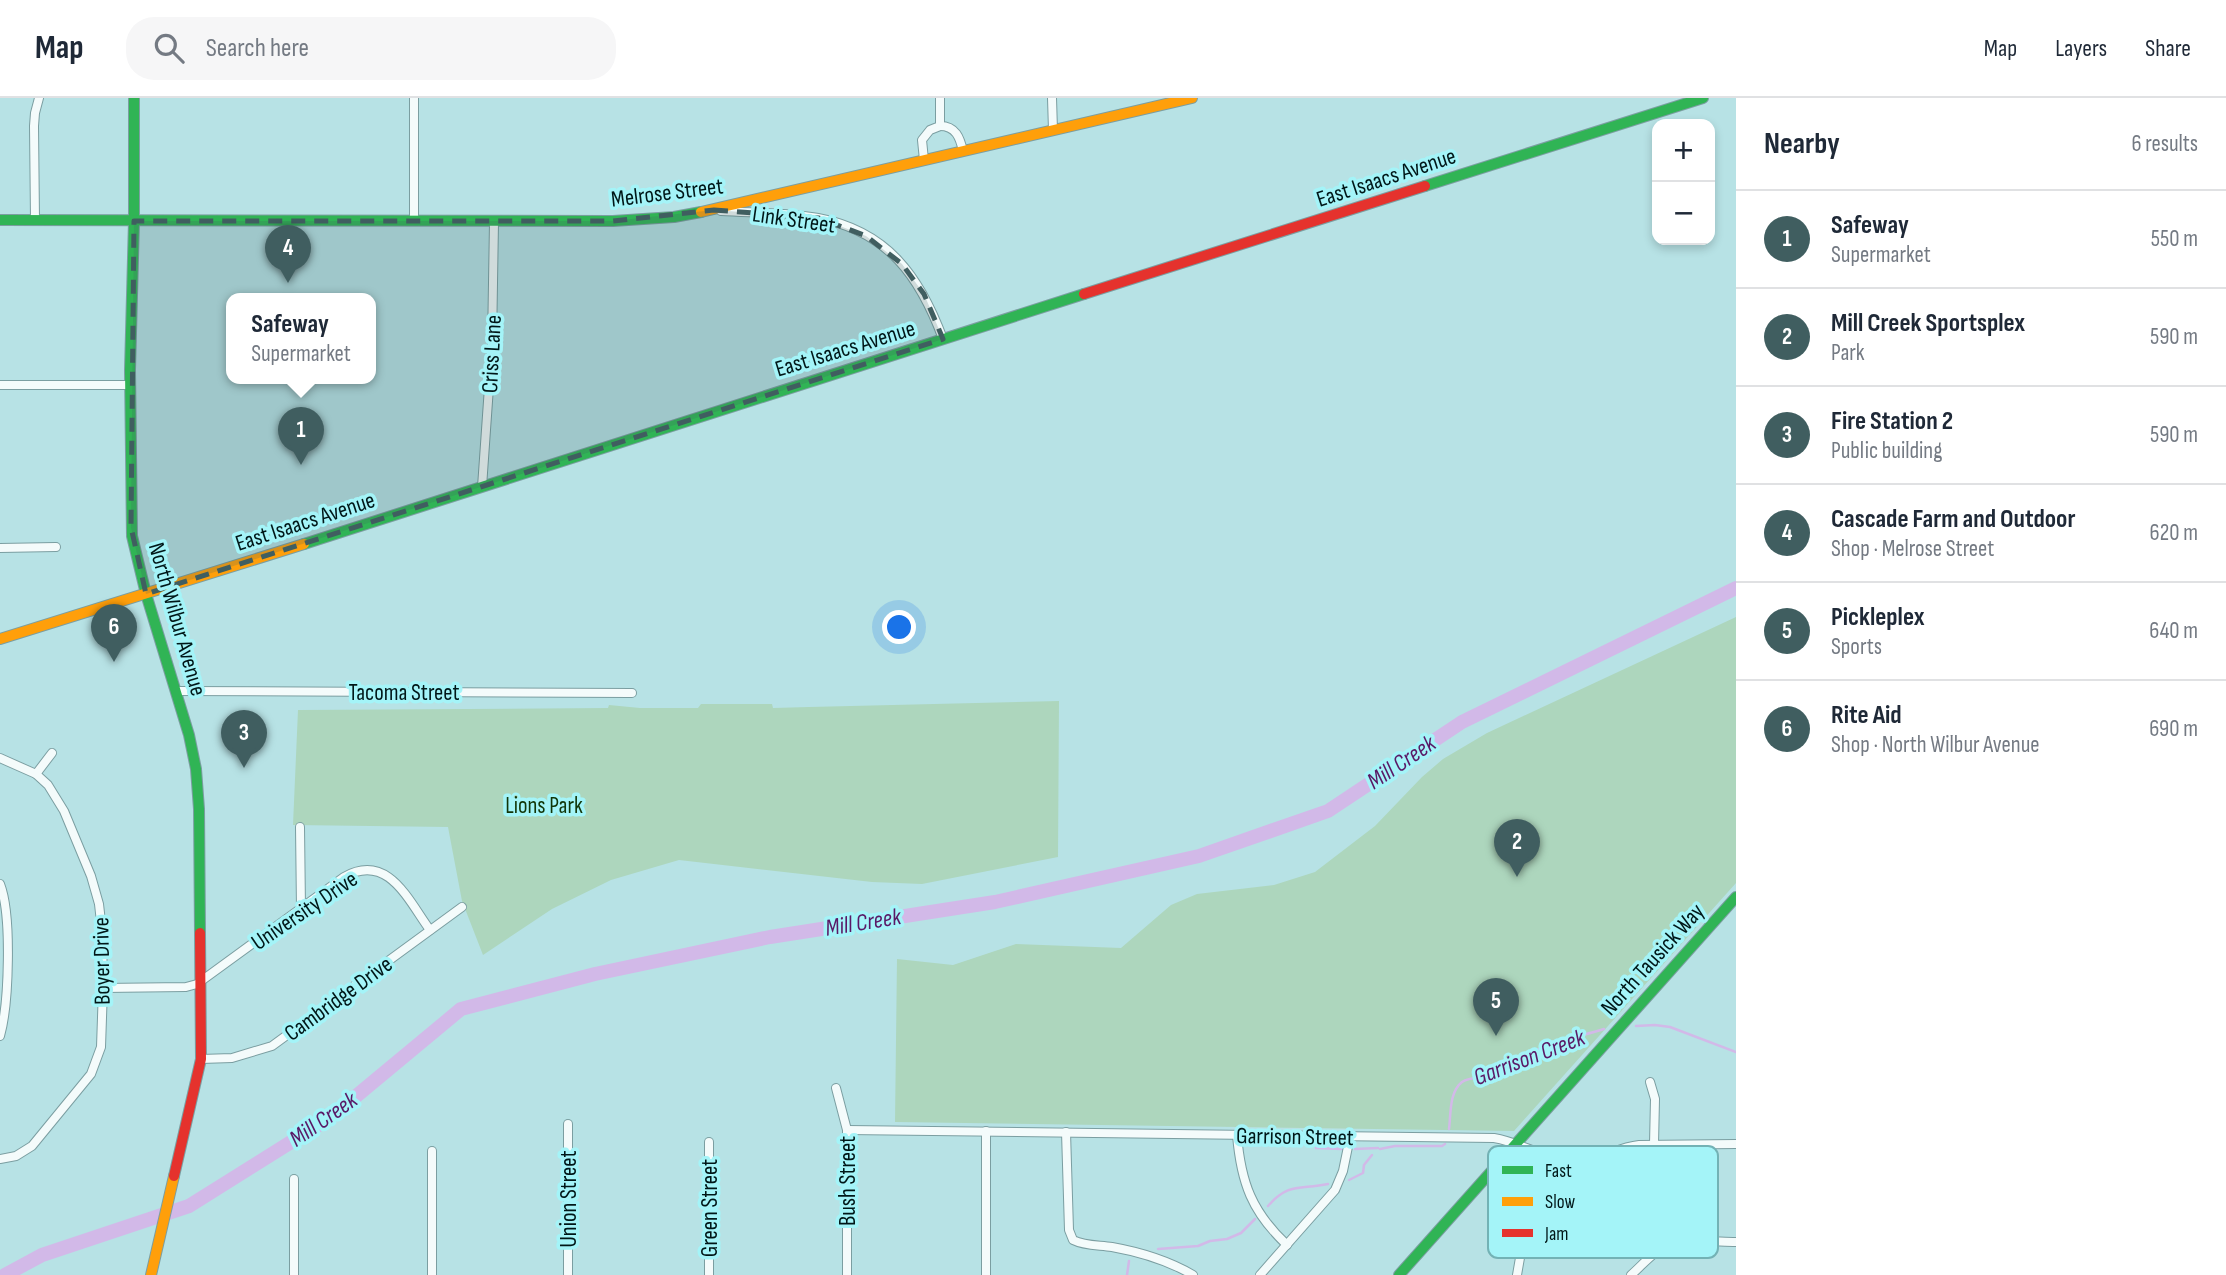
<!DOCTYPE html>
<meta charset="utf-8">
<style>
body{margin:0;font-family:"Sofia Sans Condensed",sans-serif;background:#f6f6f7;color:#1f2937}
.controls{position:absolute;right:21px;top:21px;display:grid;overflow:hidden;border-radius:14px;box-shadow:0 4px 10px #0003}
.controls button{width:63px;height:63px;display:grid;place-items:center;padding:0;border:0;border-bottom:2px solid #e0e1e3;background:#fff;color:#1f2937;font:35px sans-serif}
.you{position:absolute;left:900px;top:530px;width:24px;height:24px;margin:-18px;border:5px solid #fff;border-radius:50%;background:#1a73e8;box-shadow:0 0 0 10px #1a73e833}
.badge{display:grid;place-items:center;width:46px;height:46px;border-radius:50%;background:#405e60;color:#fff;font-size:23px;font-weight:700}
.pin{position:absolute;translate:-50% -58px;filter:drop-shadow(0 2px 4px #0008)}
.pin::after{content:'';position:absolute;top:37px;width:24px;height:21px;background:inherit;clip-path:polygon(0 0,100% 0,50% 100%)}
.popup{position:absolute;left:226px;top:195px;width:150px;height:91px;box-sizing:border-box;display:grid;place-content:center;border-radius:14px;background:#fff;filter:drop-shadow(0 2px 5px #0005);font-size:23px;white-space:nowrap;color:#747a83}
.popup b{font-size:26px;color:#1f2937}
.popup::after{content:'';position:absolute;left:50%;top:100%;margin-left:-14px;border:14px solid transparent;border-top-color:#fff}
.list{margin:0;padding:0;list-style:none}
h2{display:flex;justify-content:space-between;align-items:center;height:91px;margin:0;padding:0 28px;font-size:30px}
h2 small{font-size:23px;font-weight:400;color:#747a83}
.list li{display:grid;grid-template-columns:46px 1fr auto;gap:21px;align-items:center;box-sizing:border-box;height:98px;padding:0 28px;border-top:2px solid #e0e1e3}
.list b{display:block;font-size:26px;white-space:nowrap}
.list p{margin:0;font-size:23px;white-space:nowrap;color:#747a83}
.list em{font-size:23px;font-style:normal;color:#747a83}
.icon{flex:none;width:38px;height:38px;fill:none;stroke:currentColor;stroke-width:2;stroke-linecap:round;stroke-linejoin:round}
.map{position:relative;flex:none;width:1736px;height:1177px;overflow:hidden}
header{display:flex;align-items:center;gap:42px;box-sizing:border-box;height:98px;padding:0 35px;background:#fff;border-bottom:2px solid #e0e1e3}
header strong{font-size:33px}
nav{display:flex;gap:38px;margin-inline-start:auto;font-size:24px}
.search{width:490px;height:63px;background:#f6f6f7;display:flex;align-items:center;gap:18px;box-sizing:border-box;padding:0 24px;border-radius:28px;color:#747a83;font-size:26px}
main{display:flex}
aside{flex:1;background:#fff}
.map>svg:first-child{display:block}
</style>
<header>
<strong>Map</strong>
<div class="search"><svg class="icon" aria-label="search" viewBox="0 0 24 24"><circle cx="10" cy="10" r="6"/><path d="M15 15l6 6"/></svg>Search here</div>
<nav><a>Map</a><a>Layers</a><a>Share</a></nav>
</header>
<main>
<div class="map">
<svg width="1736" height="1177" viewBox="0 0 1736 1177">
<rect width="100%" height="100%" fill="#b7e2e5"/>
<g fill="#add6bd">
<polygon points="1736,519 1736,785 1514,1033 895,1024 897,861 953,867 1016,846 1121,850 1171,807 1197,796 1274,787 1315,774 1375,728 1422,679 1443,661 1487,635"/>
<polygon points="1059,603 1058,759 922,786 872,784 679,762 611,782 552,811 483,857 462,803 448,729 293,727 298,612 608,610 609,607 640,610 698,610 701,606 772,606 773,610 809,609"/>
</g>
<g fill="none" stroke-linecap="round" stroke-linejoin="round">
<g stroke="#d2b9e8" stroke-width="2.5">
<polyline points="1636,928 1655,927 1670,929 1736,954"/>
<path d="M1449 1031C1451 1016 1449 994 1462 984 1471 978 1484 981 1494 977 1507 973 1514 962 1526 957 1550 944 1578 939 1604 931"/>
<polyline points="1316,1050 1342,1051"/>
<polyline points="1355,1051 1378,1050"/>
<polyline points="1380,1051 1395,1048 1442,1048 1445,1046"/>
<polyline points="1349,1082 1363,1075 1364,1067 1372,1057"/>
<path d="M1268 1108C1289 1084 1300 1092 1328 1086"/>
<polyline points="1158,1151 1198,1148 1210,1143 1227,1141 1241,1135 1255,1121"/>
<polyline points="1127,1177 1129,1163"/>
</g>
<polyline stroke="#d2b9e8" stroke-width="14" points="5,1177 42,1157 189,1108 331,1019 461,911 595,876 770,839 995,804 1199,758 1328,713 1462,624 1736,490"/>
<defs>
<g id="street">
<polyline points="1052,0 1053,32"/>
<path d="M940 28C956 28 960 40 963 53"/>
<polyline points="924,62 922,42 930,32 940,28 940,0"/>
<path d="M721 113C753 115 787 114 818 120 888 133 920 179 943 241"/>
<polyline points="35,122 34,28 35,15 39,0"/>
<polyline points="414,123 414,0"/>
<polyline points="0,287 130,287"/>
<polyline points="482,389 492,246 494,124"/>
<polyline points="0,450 56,449"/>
<polyline points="176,593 632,595"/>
<polyline points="0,660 36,676 48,687 64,713 91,778 99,806 102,833 103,890 101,949 91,976 32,1048 16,1058 0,1061"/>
<polyline points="36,676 52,655"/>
<polyline points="300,729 301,811"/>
<path d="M0 786C12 817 9 906 0 938"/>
<path d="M103 890 186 889 197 886 344 779C388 754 408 802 430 832"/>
<polyline points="201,961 232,960 272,948 462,809"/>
<polyline points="1650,984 1655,1001 1654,1046"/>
<polyline points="836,990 847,1032 847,1177"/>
<polyline points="568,1026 568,1177"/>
<path d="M847 1032 1494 1040C1524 1045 1548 1064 1580 1063 1600 1062 1618 1049 1639 1047L1736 1046"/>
<polyline points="986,1033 986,1177"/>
<path d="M1066 1034 1069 1132 1073 1142C1085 1148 1099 1147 1112 1149 1140 1154 1169 1163 1193 1177"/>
<path d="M1237 1037C1241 1085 1252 1114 1287 1147"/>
<polyline points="709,1044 709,1177"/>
<polyline points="294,1177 294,1081"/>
<polyline points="432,1177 432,1053"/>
<polyline points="1260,1177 1335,1092 1343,1073 1350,1039"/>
<polyline points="1517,1177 1521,1154 1527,1147 1575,1098 1578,1086 1579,1063"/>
<path d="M1631 1177C1639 1170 1647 1161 1655 1155 1677 1138 1711 1144 1736 1144"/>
</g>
<g id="fast">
<polyline points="134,0 134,123 130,272 132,438 146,496 189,637 196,671 199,711 200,835"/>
<polyline points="1425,88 1703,0"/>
<polyline points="0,122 613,123 674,119 701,114"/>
<path d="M304 446C564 363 823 278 1084 196"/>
<polyline points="1399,1177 1736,799"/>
</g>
<g id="slow">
<polyline points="701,114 1192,0"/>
<polyline points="0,541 304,446"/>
<polyline points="151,1177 174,1078"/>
</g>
<g id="jam">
<polyline points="1084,196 1425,88"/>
<polyline points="174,1078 201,961 200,835"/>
</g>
</defs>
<use href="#street" stroke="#7b9ea1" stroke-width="10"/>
<use href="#fast" stroke="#7b9ea1" stroke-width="12"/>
<use href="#slow" stroke="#7b9ea1" stroke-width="12"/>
<use href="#jam" stroke="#7b9ea1" stroke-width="12"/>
<use href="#street" stroke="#f4fbfb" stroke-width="8"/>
<use href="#fast" stroke="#30b455" stroke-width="10"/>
<use href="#slow" stroke="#ff9f0a" stroke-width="10"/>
<use href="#jam" stroke="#e5322d" stroke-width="10"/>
</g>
<path fill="#405e60" fill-opacity="0.2" stroke="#405e60" stroke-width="5" stroke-dasharray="14 9" stroke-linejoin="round" d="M714 112 819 120 866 138 902 166 924 196 943 241 146 496 131 429 134 123H613Z"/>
<g text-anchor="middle" stroke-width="7" stroke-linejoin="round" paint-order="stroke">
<g font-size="23" fill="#001718" stroke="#a4f4f8">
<text transform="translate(1386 79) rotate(-18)" y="8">East Isaacs Avenue</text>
<text transform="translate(667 94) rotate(-7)" y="8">Melrose Street</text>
<text transform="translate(794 121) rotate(8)" y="8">Link Street</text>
<text transform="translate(845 250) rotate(-17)" y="8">East Isaacs Avenue</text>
<text transform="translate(491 256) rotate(-87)" y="8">Criss Lane</text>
<text transform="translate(305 423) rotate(-18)" y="8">East Isaacs Avenue</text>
<text transform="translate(178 521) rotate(74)" y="8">North Wilbur Avenue</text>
<text x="404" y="602">Tacoma Street</text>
<text transform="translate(304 812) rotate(-34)" y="8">University Drive</text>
<text transform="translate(1652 861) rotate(-48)" y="8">North Tausick Way</text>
<text transform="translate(101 863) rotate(-91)" y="8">Boyer Drive</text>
<text transform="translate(338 900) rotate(-36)" y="8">Cambridge Drive</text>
<text transform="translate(1295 1038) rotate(1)" y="8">Garrison Street</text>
<text transform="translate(847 1083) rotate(-90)" y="8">Bush Street</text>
<text transform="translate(568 1101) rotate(-90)" y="8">Union Street</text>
<text transform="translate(709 1110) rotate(-90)" y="8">Green Street</text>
</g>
<g font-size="23" fill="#113508" stroke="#a4f4f8">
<text x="544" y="715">Lions Park</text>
</g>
<g font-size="24" font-style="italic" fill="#591966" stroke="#a4f4f8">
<text transform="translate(1401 664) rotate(-34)" y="8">Mill Creek</text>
<text transform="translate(863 824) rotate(-9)" y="8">Mill Creek</text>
<text transform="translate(1529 959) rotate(-21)" y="8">Garrison Creek</text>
<text transform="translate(323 1021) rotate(-35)" y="8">Mill Creek</text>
</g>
</g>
<rect x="1488" y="1048" width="230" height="112" rx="10" fill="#a4f4f8" stroke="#73b2b5" stroke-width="2"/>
<rect x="1502" y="1068" width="31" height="8" fill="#30b455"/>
<rect x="1502" y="1099" width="31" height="9" fill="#ff9f0a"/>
<rect x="1502" y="1131" width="31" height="8" fill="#e5322d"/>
<g font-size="19" fill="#001718">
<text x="1545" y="1079">Fast</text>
<text x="1545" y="1110">Slow</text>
<text x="1545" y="1142">Jam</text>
</g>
</svg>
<div class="controls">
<button>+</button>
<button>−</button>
</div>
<div class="you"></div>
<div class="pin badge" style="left:301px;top:367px">1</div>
<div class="popup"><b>Safeway</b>Supermarket</div>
<div class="pin badge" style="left:1517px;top:779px">2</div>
<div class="pin badge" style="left:244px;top:670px">3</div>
<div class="pin badge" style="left:288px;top:185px">4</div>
<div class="pin badge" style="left:1496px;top:938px">5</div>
<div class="pin badge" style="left:114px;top:564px">6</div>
</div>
<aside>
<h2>Nearby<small>6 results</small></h2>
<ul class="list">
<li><span class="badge">1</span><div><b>Safeway</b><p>Supermarket</p></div><em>550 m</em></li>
<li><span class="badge">2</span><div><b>Mill Creek Sportsplex</b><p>Park</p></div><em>590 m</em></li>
<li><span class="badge">3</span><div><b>Fire Station 2</b><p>Public building</p></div><em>590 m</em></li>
<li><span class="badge">4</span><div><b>Cascade Farm and Outdoor</b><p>Shop · Melrose Street</p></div><em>620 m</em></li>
<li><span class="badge">5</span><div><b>Pickleplex</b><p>Sports</p></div><em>640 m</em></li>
<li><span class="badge">6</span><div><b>Rite Aid</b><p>Shop · North Wilbur Avenue</p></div><em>690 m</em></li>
</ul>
</aside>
</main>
